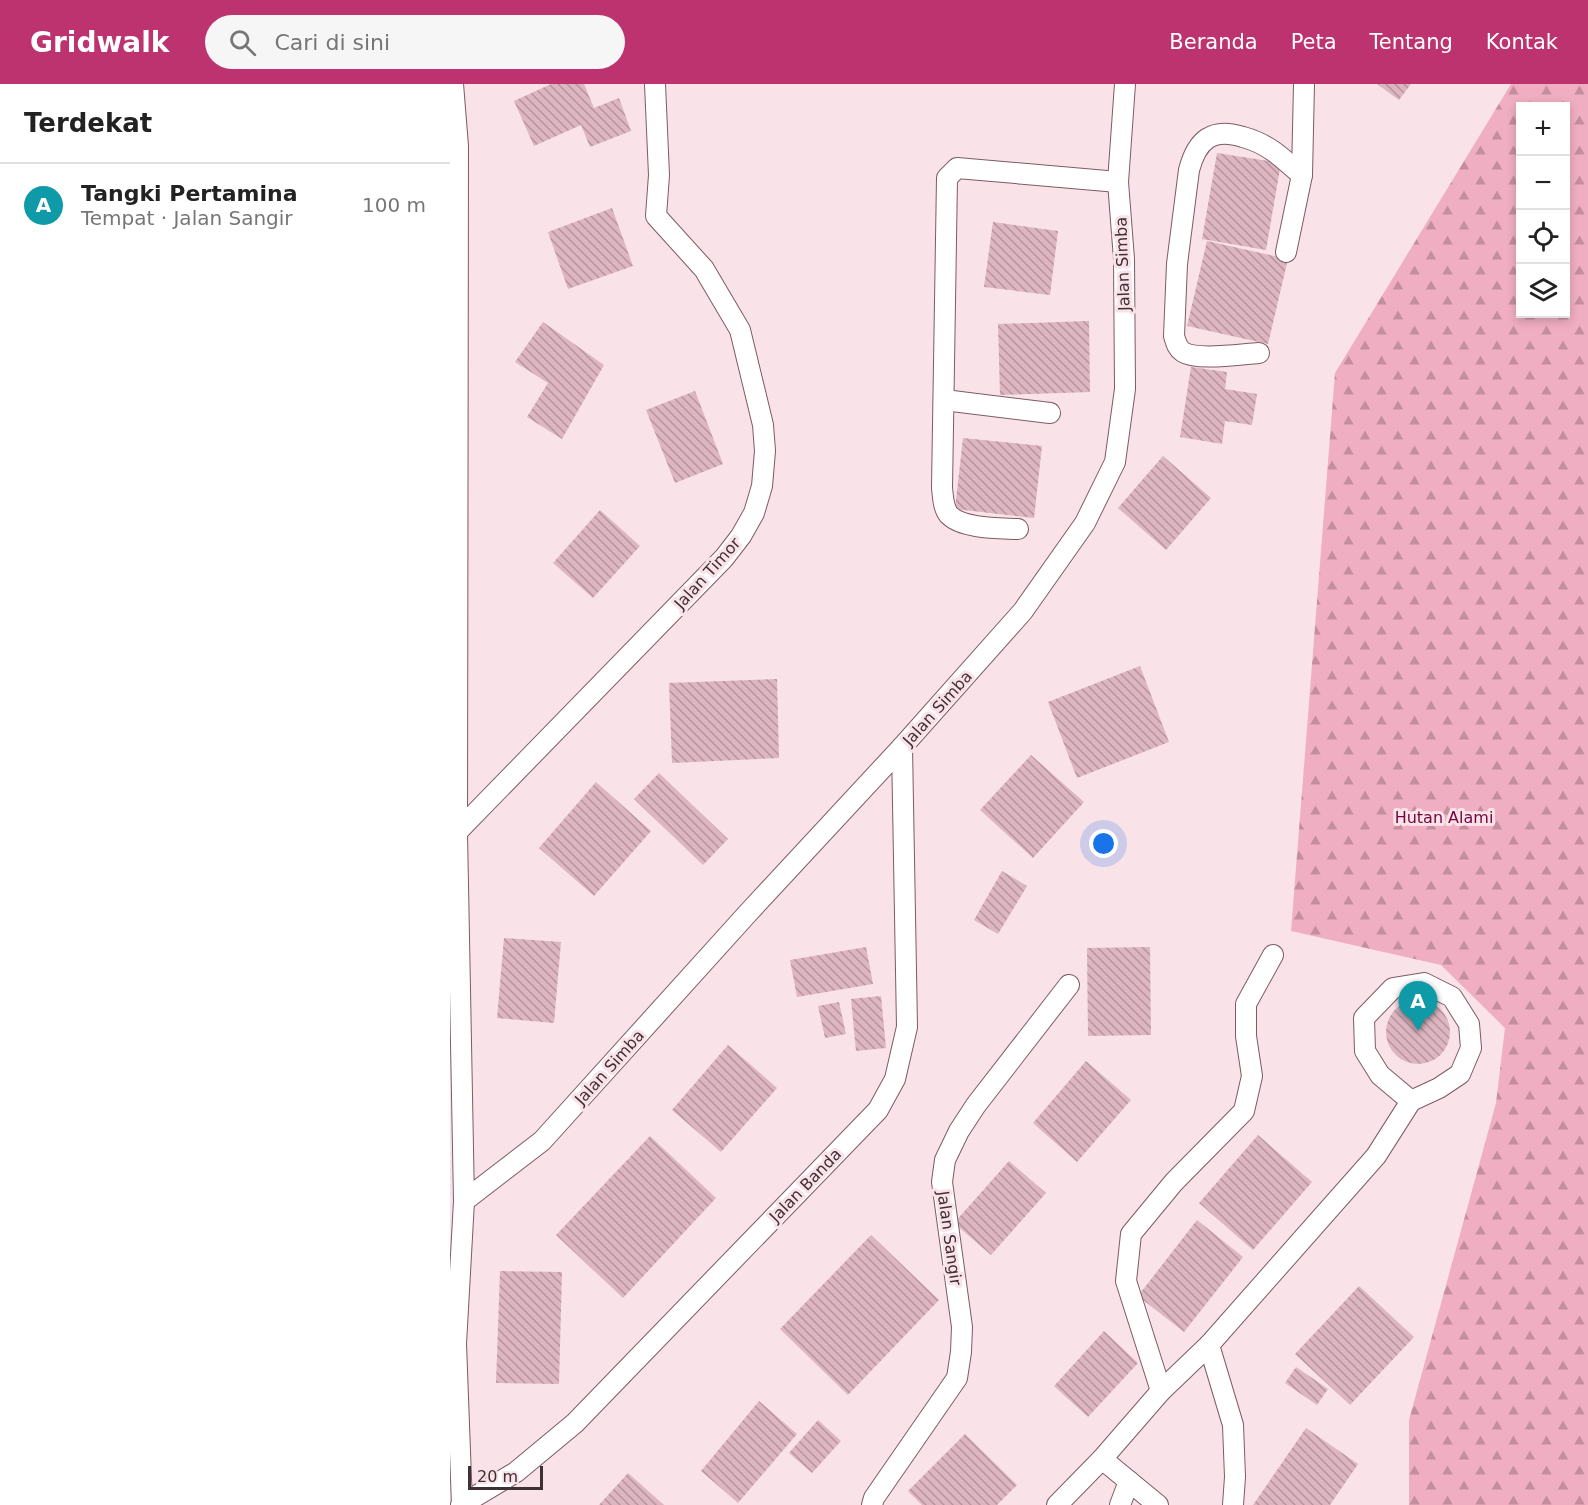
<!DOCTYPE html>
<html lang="id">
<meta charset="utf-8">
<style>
body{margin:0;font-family:"DejaVu Sans",sans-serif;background:#f6f6f6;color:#222}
.controls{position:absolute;right:18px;top:18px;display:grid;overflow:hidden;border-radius:0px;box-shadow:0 3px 9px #0003}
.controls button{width:54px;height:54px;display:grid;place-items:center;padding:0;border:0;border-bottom:2px solid #e0e0e0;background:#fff;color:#222;font:30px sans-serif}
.scale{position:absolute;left:18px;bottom:15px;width:75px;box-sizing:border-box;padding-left:6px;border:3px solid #3f3035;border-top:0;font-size:16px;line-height:21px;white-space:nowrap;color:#3f3035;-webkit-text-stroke:4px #fae2e9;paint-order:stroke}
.you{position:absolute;left:654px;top:760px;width:21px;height:21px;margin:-15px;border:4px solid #fff;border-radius:50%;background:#1a73e8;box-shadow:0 0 0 9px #1a73e833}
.badge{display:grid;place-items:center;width:39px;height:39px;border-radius:50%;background:#bc336f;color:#fff;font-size:20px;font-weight:700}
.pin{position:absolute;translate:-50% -50px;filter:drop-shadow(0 2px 3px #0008)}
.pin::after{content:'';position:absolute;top:32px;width:21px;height:18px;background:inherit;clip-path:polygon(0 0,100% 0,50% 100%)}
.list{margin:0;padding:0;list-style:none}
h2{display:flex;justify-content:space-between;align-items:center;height:78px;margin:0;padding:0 24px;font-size:26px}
h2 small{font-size:20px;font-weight:400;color:#767676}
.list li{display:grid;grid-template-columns:39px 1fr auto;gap:18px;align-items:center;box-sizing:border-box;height:84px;padding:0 24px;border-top:2px solid #e0e0e0}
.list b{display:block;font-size:22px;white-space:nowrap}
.list p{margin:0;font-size:20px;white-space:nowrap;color:#767676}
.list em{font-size:20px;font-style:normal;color:#767676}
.icon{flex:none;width:33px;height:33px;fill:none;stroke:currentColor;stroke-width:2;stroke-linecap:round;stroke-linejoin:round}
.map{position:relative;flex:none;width:1138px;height:1421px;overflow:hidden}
header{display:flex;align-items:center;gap:36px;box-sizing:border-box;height:84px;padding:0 30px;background:#bc336f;color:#fff}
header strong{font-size:28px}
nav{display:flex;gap:33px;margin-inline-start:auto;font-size:21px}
.search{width:420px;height:54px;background:#f6f6f6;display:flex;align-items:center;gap:15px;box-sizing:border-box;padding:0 21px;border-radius:33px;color:#767676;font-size:22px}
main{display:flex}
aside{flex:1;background:#fff}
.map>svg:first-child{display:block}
</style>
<header>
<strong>Gridwalk</strong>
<div class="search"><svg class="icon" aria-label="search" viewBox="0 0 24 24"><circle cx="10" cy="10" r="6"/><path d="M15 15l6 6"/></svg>Cari di sini</div>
<nav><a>Beranda</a><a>Peta</a><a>Tentang</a><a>Kontak</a></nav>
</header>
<main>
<aside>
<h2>Terdekat<small></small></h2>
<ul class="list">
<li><span class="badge" style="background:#0f9aa8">A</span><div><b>Tangki Pertamina</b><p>Tempat · Jalan Sangir</p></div><em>100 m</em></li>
</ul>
</aside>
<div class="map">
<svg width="1138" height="1421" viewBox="0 0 1138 1421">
<defs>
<pattern id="forest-firs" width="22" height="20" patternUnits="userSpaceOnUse" patternTransform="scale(1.5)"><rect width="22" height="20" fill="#f0aec3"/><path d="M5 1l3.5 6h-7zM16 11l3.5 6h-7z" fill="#c48e9f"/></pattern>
<pattern id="building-back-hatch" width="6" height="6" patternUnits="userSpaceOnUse" patternTransform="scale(1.5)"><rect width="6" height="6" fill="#ddb6c2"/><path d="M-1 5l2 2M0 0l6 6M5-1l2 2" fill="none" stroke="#b5949e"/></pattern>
</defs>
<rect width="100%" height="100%" fill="#fae2e9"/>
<path fill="url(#forest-firs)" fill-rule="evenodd" d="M1061 0H1138V1421H959V1336L1046 1019 1055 944 991 881 841 847 885 289ZM1070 22H1116V230H1070Z"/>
<g fill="url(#building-back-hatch)">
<polygon points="101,0 134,0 144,24 169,14 181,47 140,63 131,41 84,62 64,17"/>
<polygon points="927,0 961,0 949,16"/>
<polygon points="767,69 831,79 816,166 752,155"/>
<polygon points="162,124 183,182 118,205 98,148"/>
<polygon points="543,138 608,147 600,211 534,203"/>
<polygon points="757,157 838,175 818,260 737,242"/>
<polygon points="639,237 640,308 550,311 548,240"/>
<polygon points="93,238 154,281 112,355 77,333 98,299 65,278"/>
<polygon points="741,283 777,288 775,305 807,310 802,341 775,337 772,360 730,353"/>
<polygon points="245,307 273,380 225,399 196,326"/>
<polygon points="513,354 592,362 584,434 505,425"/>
<polygon points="713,372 761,414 716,466 668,424"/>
<polygon points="150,426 190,462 143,514 103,479"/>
<polygon points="690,582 719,658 627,694 598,618"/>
<polygon points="327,595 329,674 222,679 219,599"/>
<polygon points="581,671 634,718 583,774 530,726"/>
<polygon points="209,689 278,755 253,781 184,715"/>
<polygon points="146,698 201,747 144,812 89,764"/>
<polygon points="552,787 577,802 548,850 524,836"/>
<polygon points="54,854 111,858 104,939 47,934"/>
<polygon points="416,863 423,900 347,913 340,876"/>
<polygon points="700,863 701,951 638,952 637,864"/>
<polygon points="431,912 436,964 406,967 401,915"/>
<circle cx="968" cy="948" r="32"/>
<polygon points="389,918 396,950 375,954 368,922"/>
<polygon points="278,961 327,1004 271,1068 222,1026"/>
<polygon points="636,977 681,1016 627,1078 583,1039"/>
<polygon points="808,1051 862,1098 803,1166 749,1119"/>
<polygon points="200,1052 266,1114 173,1214 106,1151"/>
<polygon points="559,1077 596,1109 541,1171 504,1139"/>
<polygon points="747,1136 793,1173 734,1248 688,1212"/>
<polygon points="421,1151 489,1216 398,1311 330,1245"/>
<polygon points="50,1187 112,1188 109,1300 46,1299"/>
<polygon points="909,1202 964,1253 900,1321 845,1270"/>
<polygon points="654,1247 688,1279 638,1333 604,1302"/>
<polygon points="846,1283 878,1305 867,1321 835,1299"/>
<polygon points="309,1317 347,1350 288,1419 251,1387"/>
<polygon points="368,1336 391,1357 362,1389 339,1369"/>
<polygon points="856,1344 908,1380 880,1421 803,1421"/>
<polygon points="515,1350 567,1401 547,1421 472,1421 458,1407"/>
<polygon points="178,1389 214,1421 149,1421"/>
</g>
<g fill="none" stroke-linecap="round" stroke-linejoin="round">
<defs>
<g id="minor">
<polyline points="3,0 8,62 7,748 14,1117 6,1260 12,1421"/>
<polyline points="836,168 852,91 854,0"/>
<path d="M809 269C791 270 747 277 733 268 727 264 726 258 724 252L727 180 739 86C747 56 762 43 793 53 804 56 813 60 823 67 833 74 842 83 852 91"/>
<polyline points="494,316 600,329"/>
<path d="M568 445C550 444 513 445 499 431 493 424 493 412 492 404L497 94 507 84 668 98"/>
<polyline points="7,748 274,474 291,452 304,429 312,402 315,367 313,341 290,246 254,185 206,132 209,91 205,0"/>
<polyline points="14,1117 92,1057 298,829 452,663 573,527 635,439 665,378 675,305 674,175 668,98 675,0"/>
<polyline points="759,1261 783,1341 785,1393 783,1421"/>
<polyline points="711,1307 676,1197 681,1150 724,1098 794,1027 802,992 796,952 796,920 823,871"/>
<polyline points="652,1375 708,1421"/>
<polyline points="11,1421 66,1388 125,1339 428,1026 445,995 457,943 452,663"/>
<polyline points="422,1421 424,1414 507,1294 511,1268 512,1243 492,1098 495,1076 509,1047 526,1021 619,901"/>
<polyline points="607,1421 652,1375 711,1307 759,1261 926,1072 961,1017 989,1004 1010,990 1021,964 1019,940 1002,913 974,899 943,904 914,934 915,967 930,991 961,1017"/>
<polyline points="670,1421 679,1397"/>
</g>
</defs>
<use href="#minor" stroke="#7d5b65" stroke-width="22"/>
<use href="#minor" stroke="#fff" stroke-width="20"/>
</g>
<g text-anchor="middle" stroke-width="6" stroke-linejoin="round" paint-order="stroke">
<g font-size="16" fill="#3f3035" stroke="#fae2e9">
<text transform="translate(672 180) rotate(-92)" y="6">Jalan Simba</text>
<text transform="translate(257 489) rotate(-48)" y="6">Jalan Timor</text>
<text transform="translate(487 624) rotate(-48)" y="6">Jalan Simba</text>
<text transform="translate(159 983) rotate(-48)" y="6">Jalan Simba</text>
<text transform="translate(355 1101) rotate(-46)" y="6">Jalan Banda</text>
<text transform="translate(500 1154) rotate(82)" y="6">Jalan Sangir</text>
</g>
<g font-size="16" fill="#74063d" stroke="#fae2e9">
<text x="994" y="739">Hutan Alami</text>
</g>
</g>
</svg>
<div class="controls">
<button>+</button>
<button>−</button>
<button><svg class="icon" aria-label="locate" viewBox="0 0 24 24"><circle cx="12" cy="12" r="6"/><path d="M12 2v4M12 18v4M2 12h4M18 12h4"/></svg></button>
<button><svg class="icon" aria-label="layers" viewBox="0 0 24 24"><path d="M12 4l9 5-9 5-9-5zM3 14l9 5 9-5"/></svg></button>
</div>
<div class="scale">20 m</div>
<div class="you"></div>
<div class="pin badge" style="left:968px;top:947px;background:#0f9aa8">A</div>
</div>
</main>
